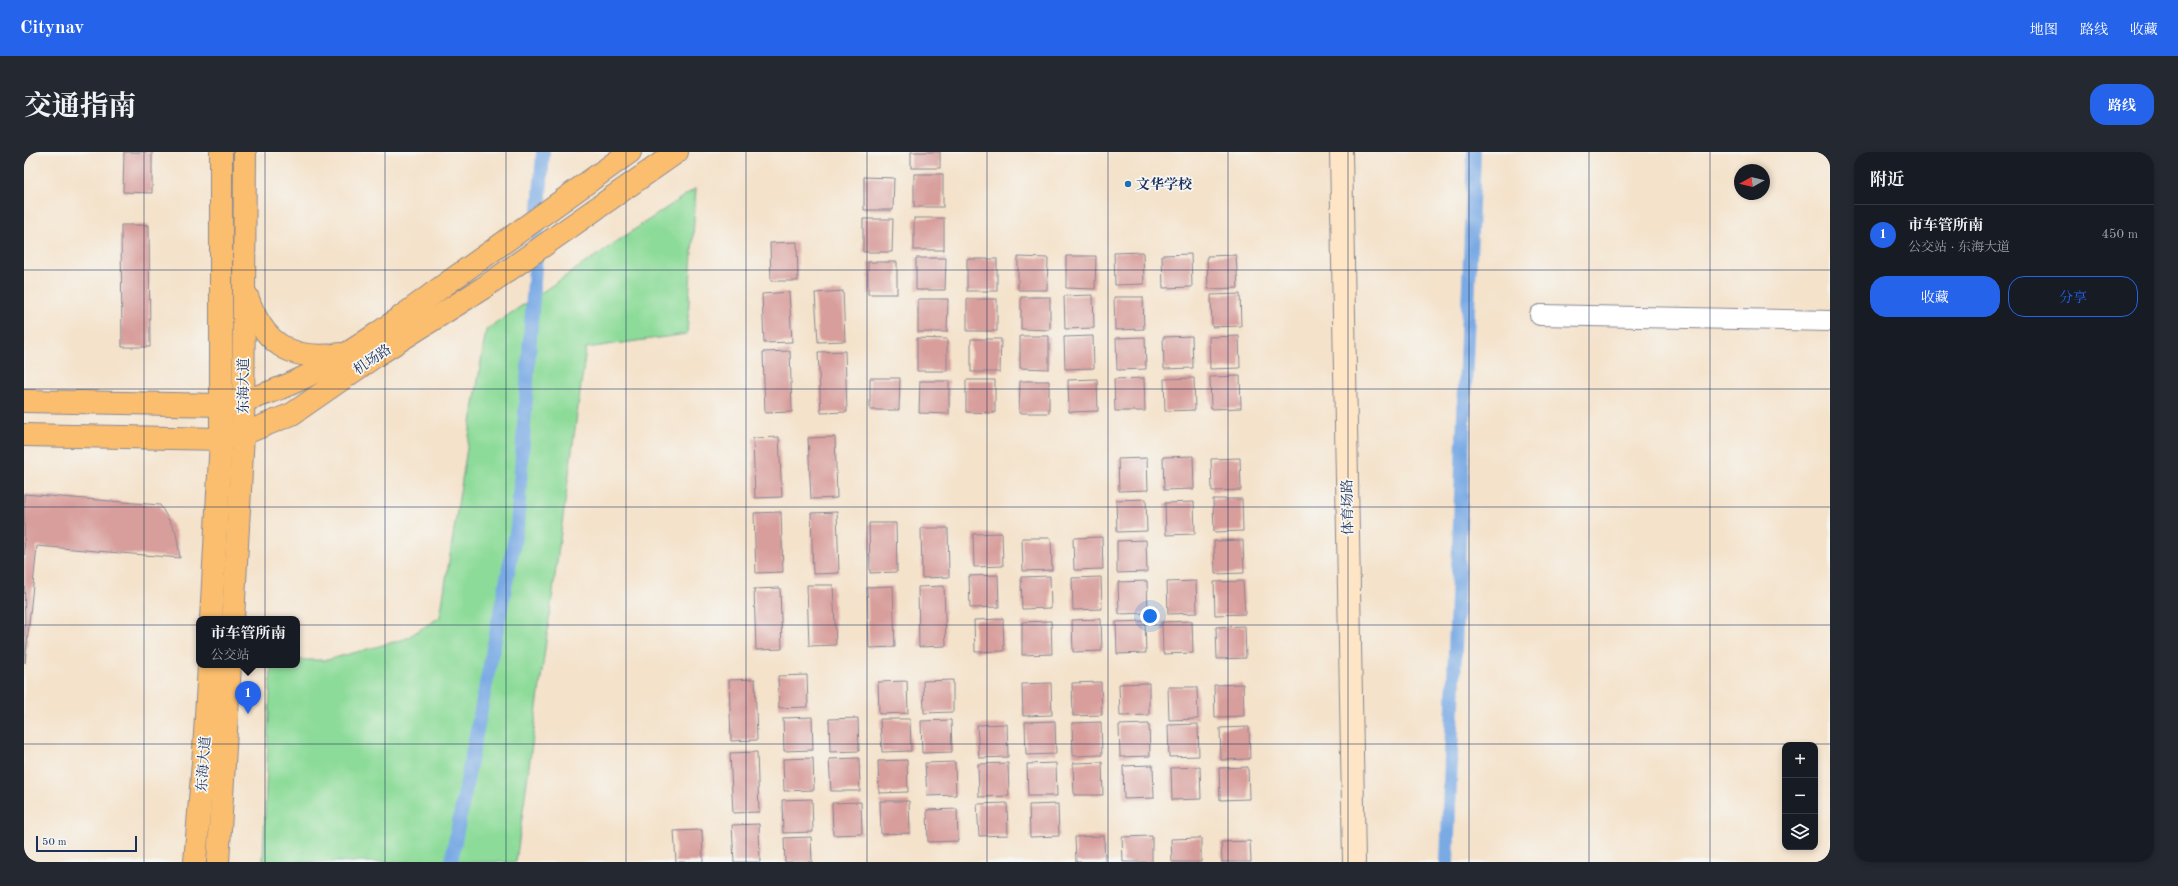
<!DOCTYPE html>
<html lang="zh">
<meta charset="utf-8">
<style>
body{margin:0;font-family:"Old Standard TT","Noto Serif SC",serif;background:#242831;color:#f1f3f6}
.controls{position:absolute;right:12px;bottom:12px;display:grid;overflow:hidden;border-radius:8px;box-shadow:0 2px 6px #0003}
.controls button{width:36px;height:36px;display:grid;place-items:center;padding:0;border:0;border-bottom:1px solid #363941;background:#171b24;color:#f1f3f6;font:20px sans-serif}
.compass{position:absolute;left:1710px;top:12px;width:36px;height:36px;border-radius:50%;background:#171b24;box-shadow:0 2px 6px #0003;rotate:262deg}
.scale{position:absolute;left:12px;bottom:10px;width:101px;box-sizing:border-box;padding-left:4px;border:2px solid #1b2f5e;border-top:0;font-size:11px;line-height:14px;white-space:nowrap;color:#1b2f5e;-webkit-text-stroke:3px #f6f6f2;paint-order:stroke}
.you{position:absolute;left:1126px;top:464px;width:14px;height:14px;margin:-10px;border:3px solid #fff;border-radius:50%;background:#1a73e8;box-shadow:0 0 0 6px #1a73e833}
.badge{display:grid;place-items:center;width:26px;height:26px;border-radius:50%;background:#2563eb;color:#fff;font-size:13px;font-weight:700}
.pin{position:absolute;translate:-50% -33px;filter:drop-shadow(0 1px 2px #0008)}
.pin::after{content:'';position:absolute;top:21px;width:14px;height:12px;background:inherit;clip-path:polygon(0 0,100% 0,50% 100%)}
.popup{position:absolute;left:172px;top:464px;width:104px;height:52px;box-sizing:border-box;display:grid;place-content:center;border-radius:8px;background:#171b24;filter:drop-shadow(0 1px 3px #0005);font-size:13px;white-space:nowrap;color:#9ea1a6}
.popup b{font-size:15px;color:#f1f3f6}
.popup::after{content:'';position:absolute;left:50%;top:100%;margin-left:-8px;border:8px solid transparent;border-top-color:#171b24}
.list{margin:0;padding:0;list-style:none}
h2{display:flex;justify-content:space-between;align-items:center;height:52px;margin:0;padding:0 16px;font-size:17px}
h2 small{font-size:13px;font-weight:400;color:#9ea1a6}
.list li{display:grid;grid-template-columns:26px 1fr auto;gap:12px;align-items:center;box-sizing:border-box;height:60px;padding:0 16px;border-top:1px solid #363941}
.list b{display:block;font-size:15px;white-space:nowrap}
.list p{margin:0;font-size:13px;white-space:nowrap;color:#9ea1a6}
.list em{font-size:13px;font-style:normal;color:#9ea1a6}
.actions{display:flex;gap:8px;padding:12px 16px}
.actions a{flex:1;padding:9px 0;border:1px solid #2563eb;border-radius:16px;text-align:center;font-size:14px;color:#2563eb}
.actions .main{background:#2563eb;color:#fff}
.icon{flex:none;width:22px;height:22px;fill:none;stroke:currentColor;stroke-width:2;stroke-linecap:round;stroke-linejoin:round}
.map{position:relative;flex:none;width:1806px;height:710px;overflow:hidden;border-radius:16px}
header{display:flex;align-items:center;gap:24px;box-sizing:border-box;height:56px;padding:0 20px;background:#2563eb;color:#fff}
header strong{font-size:19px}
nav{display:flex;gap:22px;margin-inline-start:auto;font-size:14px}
.intro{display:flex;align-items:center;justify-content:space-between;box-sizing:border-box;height:96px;padding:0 24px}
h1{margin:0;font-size:28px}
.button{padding:10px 18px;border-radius:16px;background:#2563eb;color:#fff;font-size:14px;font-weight:700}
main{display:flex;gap:24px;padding:0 24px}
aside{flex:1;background:#171b24;border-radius:16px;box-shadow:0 2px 6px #0003}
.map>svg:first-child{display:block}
</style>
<header>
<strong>Citynav</strong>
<nav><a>地图</a><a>路线</a><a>收藏</a></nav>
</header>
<div class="intro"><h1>交通指南</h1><a class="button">路线</a></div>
<main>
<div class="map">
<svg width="1806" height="710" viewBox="0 0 1806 710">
<rect width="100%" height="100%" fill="#f6f6f2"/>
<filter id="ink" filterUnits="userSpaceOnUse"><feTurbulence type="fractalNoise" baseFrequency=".025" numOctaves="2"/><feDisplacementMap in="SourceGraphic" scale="8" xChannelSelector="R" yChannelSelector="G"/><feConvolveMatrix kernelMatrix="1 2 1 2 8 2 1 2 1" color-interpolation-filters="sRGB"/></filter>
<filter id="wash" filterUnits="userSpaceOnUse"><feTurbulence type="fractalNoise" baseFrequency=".012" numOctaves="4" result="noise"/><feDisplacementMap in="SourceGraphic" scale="16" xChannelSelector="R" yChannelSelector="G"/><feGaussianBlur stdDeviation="0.9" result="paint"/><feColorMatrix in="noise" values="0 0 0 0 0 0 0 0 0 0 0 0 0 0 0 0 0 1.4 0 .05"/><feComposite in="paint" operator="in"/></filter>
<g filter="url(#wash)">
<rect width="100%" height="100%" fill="#f4e2ca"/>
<polygon fill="#8ddb99" stroke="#54857c" points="672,36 663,182 562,196 492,710 239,710 247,513 273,513 273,508 303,508 381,487 416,465 462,178"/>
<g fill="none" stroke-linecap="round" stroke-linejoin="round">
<g stroke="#7aaae4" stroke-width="14">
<polyline points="427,710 493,375 519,0"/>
<polyline points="1423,710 1450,0"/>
</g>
</g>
<g id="blocks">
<g fill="#d89e9b">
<polygon points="100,0 128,0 128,41 99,40"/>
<rect x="887" y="0" width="29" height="16"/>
<rect x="890" y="22" width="29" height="33"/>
<polygon points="840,25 870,26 869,58 840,58"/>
<rect x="890" y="66" width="30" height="32"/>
<polygon points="839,67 869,67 868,100 839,100"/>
<polygon points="97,73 125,73 126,195 98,195"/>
<polygon points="773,90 774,129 747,129 746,91"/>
<polygon points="1119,100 1120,132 1091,133 1090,101"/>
<polygon points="1167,102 1168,135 1139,136 1138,103"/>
<polygon points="1212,103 1214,136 1184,137 1183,104"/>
<polygon points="1042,104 1072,104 1071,137 1042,136"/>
<polygon points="994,105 1024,106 1023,138 994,138"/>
<polygon points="892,106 922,106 921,138 892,138"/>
<rect x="943" y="107" width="30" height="32"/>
<rect x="844" y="110" width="29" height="32"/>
<polygon points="819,139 821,189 794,190 791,141"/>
<polygon points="765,140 768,190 740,191 738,142"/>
<polygon points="1216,142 1217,174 1188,175 1187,143"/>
<polygon points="1069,143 1070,176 1041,177 1040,144"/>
<polygon points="997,145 1026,145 1026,178 997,177"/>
<polygon points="1090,145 1119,145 1120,177 1091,178"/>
<polygon points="894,147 924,147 923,180 894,180"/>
<rect x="943" y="147" width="30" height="32"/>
<polygon points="996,184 1025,184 1025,217 996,216"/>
<polygon points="1069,184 1070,216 1041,217 1040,185"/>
<polygon points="1168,184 1169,216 1140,217 1139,185"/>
<polygon points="1215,184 1216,216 1186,217 1185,185"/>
<polygon points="1121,185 1122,217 1093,218 1092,186"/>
<polygon points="893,186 923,187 923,219 893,219"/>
<polygon points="947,187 977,187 976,220 947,220"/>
<polygon points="766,199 768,260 741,261 739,200"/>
<polygon points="821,199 823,260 797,261 794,200"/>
<polygon points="1216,224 1217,256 1187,257 1186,225"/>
<polygon points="846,226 876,226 875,258 846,258"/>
<polygon points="1120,226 1121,259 1091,259 1090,227"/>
<polygon points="1170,226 1171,258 1141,259 1140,227"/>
<polygon points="1073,227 1074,259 1045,260 1044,228"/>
<polygon points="942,228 971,228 971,261 942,260"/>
<polygon points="896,229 925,229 925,262 895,261"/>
<polygon points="996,229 1025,229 1025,261 995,261"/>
<polygon points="755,285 758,345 731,346 729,286"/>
<polygon points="811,285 813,346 787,347 784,286"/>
<polygon points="1169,304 1170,337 1140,338 1139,305"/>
<polygon points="1123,306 1124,338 1095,339 1094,307"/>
<polygon points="1216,306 1217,338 1188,339 1187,307"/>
<polygon points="0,342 136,353 152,380 156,406 13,394 1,511"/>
<polygon points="1122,347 1123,379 1093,380 1092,348"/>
<polygon points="1189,347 1218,347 1219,379 1190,380"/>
<polygon points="1170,350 1171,382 1142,383 1141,351"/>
<polygon points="757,360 759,420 732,421 730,361"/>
<polygon points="813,360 815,421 789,422 787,361"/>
<polygon points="845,371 872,371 873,420 846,421"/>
<polygon points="897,376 924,376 925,425 898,426"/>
<polygon points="978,381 979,414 950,415 949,382"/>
<polygon points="1078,385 1079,417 1050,418 1049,386"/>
<polygon points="998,386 1027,386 1028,418 999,419"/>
<polygon points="1122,388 1123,420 1093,421 1093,389"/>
<polygon points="1219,388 1220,421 1191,422 1190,389"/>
<polygon points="974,423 975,455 946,456 945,424"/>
<polygon points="1026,424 1027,456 998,457 997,425"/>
<polygon points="1077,425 1078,457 1049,458 1048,426"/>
<polygon points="1123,429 1124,461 1095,462 1094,430"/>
<polygon points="1172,429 1173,461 1144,462 1143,430"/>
<polygon points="1219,429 1221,462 1191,463 1190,430"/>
<polygon points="783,433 809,433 812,493 785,494"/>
<polygon points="869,434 871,495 845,496 843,435"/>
<polygon points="920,434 922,494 895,495 894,435"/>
<polygon points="756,436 758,497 732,498 730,437"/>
<polygon points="979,467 980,499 951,500 950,468"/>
<polygon points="1077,467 1078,499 1049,500 1048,468"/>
<polygon points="1027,469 1028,502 998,503 998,470"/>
<polygon points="1121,469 1122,501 1093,502 1092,470"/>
<polygon points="1168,469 1169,501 1139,502 1138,470"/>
<polygon points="1221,474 1222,506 1193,507 1192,475"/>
<polygon points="783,523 784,555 755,556 754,524"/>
<polygon points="731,527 733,588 707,589 705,528"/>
<polygon points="929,528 929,560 900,561 899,529"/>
<polygon points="883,529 884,561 855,562 854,530"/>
<polygon points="1077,530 1078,563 1049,564 1048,531"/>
<polygon points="1027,531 1028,563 999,564 998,532"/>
<polygon points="1125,531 1125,563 1096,564 1095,532"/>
<polygon points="1219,532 1220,564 1191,565 1190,533"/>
<polygon points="1144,535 1173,535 1174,567 1145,568"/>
<polygon points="788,565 789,598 760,599 759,566"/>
<polygon points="834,566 835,599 806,600 805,567"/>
<polygon points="856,567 886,567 887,599 858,600"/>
<polygon points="927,568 928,600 898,601 897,569"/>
<polygon points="1031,569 1032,602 1002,603 1001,570"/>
<polygon points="1077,570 1078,603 1049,604 1048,571"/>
<polygon points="983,572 984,605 955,606 953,573"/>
<polygon points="1125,572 1126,604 1096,605 1095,573"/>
<polygon points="1174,572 1175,604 1145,605 1144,573"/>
<polygon points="1225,575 1226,607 1197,608 1196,576"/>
<polygon points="733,600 735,660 709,661 706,601"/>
<polygon points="789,606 790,638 760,639 759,607"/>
<polygon points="835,606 836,639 807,639 805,607"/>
<polygon points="883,608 884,640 855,641 854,609"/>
<polygon points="931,610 932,643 903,644 901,611"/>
<polygon points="1078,610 1079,643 1050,643 1049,611"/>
<polygon points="984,611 985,644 955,645 954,612"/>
<polygon points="1032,611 1033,644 1004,644 1003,612"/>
<polygon points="1129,613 1130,646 1100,647 1099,614"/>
<polygon points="1176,615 1177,647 1148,648 1147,616"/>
<polygon points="1224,615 1225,647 1196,648 1195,616"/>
<polygon points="788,647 789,680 759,681 758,648"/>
<polygon points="856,649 885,649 886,681 857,682"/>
<polygon points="837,650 838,682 809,683 808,651"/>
<polygon points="983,651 984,683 955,684 953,652"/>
<polygon points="1034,652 1035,684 1006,685 1005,653"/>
<polygon points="933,657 934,689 904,690 903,658"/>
<polygon points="735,672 736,710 710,710 708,673"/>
<polygon points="678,678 679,710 652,710 650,679"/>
<polygon points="1080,684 1081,710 1052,710 1051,685"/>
<polygon points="1128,684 1128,710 1099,710 1098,685"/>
<polygon points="787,685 788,710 761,710 760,686"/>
<polygon points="1177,686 1177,710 1148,710 1147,687"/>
<polygon points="1226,689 1227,710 1198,710 1197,690"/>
</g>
</g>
</g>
<g filter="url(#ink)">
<use href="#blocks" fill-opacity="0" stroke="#888894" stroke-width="1"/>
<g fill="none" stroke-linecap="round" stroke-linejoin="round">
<defs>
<polyline id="tertiary" points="1516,163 1806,169"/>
<polyline id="secondary" points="1317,0 1330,710"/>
<g id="primary">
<path d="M223 144C239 191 266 210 316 202"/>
<path d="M0 249 196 253C281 241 358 178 426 129 486 86 546 43 606 0"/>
<polyline points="0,283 197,287 219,282 268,262 356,201 459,136 653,0"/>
<polyline points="187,467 197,287 197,0"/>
<polyline points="209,467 219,282 221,0"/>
<polyline points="171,710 180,598 185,513"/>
<polyline points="194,710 206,513"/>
</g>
</defs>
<use href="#tertiary" stroke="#888894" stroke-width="22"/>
<use href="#secondary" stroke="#888894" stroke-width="24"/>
<use href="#primary" stroke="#888894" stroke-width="24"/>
<use href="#tertiary" stroke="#fff" stroke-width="20"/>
<use href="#secondary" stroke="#fde5c5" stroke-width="22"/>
<use href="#primary" stroke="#fbbe6e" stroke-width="22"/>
</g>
</g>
<path fill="none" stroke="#1b2f5e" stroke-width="1" stroke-opacity="0.55" d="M120 0V710M241 0V710M361 0V710M482 0V710M602 0V710M722 0V710M843 0V710M963 0V710M1084 0V710M1204 0V710M1324 0V710M1445 0V710M1565 0V710M1686 0V710M0 118H1806M0 237H1806M0 355H1806M0 473H1806M0 592H1806"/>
<circle fill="#1f6fb2" stroke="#f6f6f2" stroke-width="1.5" cx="1104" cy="32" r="4"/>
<g text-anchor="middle" stroke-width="3.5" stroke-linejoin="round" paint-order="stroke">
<g font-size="14" font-weight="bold" fill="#1b2f5e" stroke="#f6f6f2" text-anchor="start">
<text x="1112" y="37">文华学校</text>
</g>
<g font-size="14" fill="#1b2f5e" stroke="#f6f6f2">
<text transform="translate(348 207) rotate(-34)" y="5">机场路</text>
<text transform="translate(219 234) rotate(-90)" y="5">东海大道</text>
<text transform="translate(1323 355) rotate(-91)" y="5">体育场路</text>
<text transform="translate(179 612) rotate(-86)" y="5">东海大道</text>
</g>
</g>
</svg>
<div class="controls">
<button>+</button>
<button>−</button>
<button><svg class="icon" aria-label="layers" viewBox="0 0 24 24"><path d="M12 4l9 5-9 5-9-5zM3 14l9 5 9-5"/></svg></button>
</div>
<svg class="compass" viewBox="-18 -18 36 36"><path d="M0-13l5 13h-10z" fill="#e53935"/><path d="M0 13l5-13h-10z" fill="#9ea1a6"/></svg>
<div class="scale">50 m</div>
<div class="you"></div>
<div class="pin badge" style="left:224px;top:562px">1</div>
<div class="popup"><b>市车管所南</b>公交站</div>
</div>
<aside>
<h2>附近<small></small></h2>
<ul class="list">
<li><span class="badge">1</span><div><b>市车管所南</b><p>公交站 · 东海大道</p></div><em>450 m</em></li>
</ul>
<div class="actions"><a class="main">收藏</a><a>分享</a></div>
</aside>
</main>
